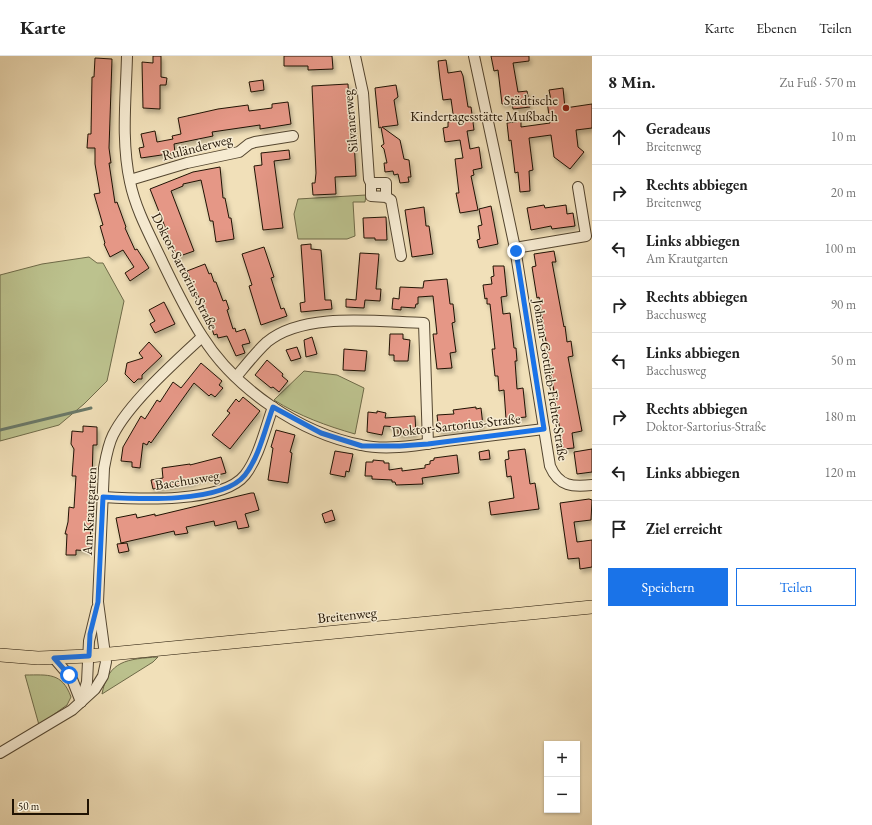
<!DOCTYPE html>
<html lang="de">
<meta charset="utf-8">
<style>
body{margin:0;font-family:"EB Garamond",serif;background:#f6f6f6;color:#222}
.controls{position:absolute;right:12px;bottom:12px;display:grid;overflow:hidden;border-radius:0px;box-shadow:0 1px 3px #0004}
.controls button{width:36px;height:36px;display:grid;place-items:center;padding:0;border:0;border-bottom:1px solid #e0e0e0;background:#fff;color:#222;font:20px sans-serif}
.scale{position:absolute;left:12px;bottom:10px;width:77px;box-sizing:border-box;padding-left:4px;border:2px solid #201303;border-top:0;font-size:11px;line-height:14px;white-space:nowrap;color:#201303;-webkit-text-stroke:3px #f6ebd2;paint-order:stroke}
.stop{position:absolute;width:12px;height:12px;margin:-9px;border:3px solid #1a73e8;border-radius:50%;background:#fff}
.stop.end{background:#1a73e8;border-color:#fff;box-shadow:0 1px 4px #0008}
.list{margin:0;padding:0;list-style:none}
h2{display:flex;justify-content:space-between;align-items:center;height:52px;margin:0;padding:0 16px;font-size:17px}
h2 small{font-size:13px;font-weight:400;color:#767676}
.list li{display:grid;grid-template-columns:26px 1fr auto;gap:12px;align-items:center;box-sizing:border-box;height:56px;padding:0 16px;border-top:1px solid #e0e0e0}
.list b{display:block;font-size:15px;white-space:nowrap}
.list p{margin:0;font-size:13px;white-space:nowrap;color:#767676}
.list em{font-size:13px;font-style:normal;color:#767676}
.actions{display:flex;gap:8px;padding:12px 16px}
.actions a{flex:1;padding:9px 0;border:1px solid #1a73e8;border-radius:0px;text-align:center;font-size:14px;color:#1a73e8}
.actions .main{background:#1a73e8;color:#fff}
.icon{flex:none;width:22px;height:22px;fill:none;stroke:currentColor;stroke-width:2;stroke-linecap:round;stroke-linejoin:round}
.map{position:relative;flex:none;width:592px;height:769px;overflow:hidden}
header{display:flex;align-items:center;gap:24px;box-sizing:border-box;height:56px;padding:0 20px;background:#fff;border-bottom:1px solid #e0e0e0}
header strong{font-size:19px}
nav{display:flex;gap:22px;margin-inline-start:auto;font-size:14px}
main{display:flex}
aside{flex:1;background:#fff}
.map>svg:first-child{display:block}
</style>
<header>
<strong>Karte</strong>
<nav><a>Karte</a><a>Ebenen</a><a>Teilen</a></nav>
</header>
<main>
<div class="map">
<svg width="592" height="769" viewBox="0 0 592 769">
<defs>
<filter id="shadow"><feDropShadow dx="2" dy="3.5" stdDeviation="2" flood-color="#0004"/></filter>
</defs>
<rect width="100%" height="100%" fill="#f1e0b9"/>
<filter id="stains"><feTurbulence type="fractalNoise" baseFrequency=".005" numOctaves="4"/><feColorMatrix values="0 0 0 0 .2 0 0 0 0 .09 0 0 0 0 .02 0 0 0 .5 -.17"/></filter>
<radialGradient id="worn" r=".72"><stop offset=".6" stop-color="#630" stop-opacity="0"/><stop offset="1" stop-color="#630" stop-opacity=".3"/></radialGradient>
<g fill="#bcc28e" stroke="#6e6a48">
<polygon points="366,139 365,146 353,146 355,180 347,183 298,183 294,158 298,143"/>
<polygon points="89,201 97,207 103,207 124,245 107,325 84,348 59,369 0,385 0,219 42,208"/>
<path d="M304 315 337 319 364 332 355 378C327 370 299 360 274 344Z"/>
<path d="M158 601 153 606 102 638C108 604 128 603 158 601Z"/>
<path d="M25 619C48 619 62 616 71 641L67 649 39 669Z"/>
</g>
<g fill="none" stroke-linecap="round" stroke-linejoin="round">
<polyline stroke="#6a7969" stroke-width="3" points="0,374 91,352"/>
</g>
<g fill="#e59786" stroke="#201303" filter="url(#shadow)">
<polygon points="153,0 161,0 161,21 167,22 166,29 160,29 160,53 143,52 142,6 153,7"/>
<polygon points="284,0 332,0 333,13 308,14 308,10 284,10"/>
<polygon points="491,0 529,0 529,5 513,7 518,36 527,35 530,51 513,53 512,47 502,48 498,14 494,15"/>
<polygon points="95,2 112,3 109,92 111,107 109,107 115,147 117,146 126,171 125,172 135,194 137,193 149,212 130,225 125,217 134,211 123,194 110,201 104,188 105,187 100,170 103,169 94,138 100,137 95,108 95,92 87,92 88,78 91,78 92,21 94,21"/>
<polygon points="446,4 448,17 461,15 463,20 468,51 471,51 474,74 467,75 470,93 479,91 482,112 473,114 474,119 471,120 478,154 460,157 456,137 459,137 455,103 463,102 460,84 445,86 443,72 448,71 448,66 454,65 451,43 443,44 440,23 438,5"/>
<polygon points="263,24 264,34 251,36 249,26"/>
<polygon points="348,28 350,67 353,67 356,120 335,121 336,138 313,139 312,127 315,127 316,117 312,30"/>
<polygon points="396,29 398,41 394,44 398,69 382,71 400,84 404,103 409,104 411,121 408,121 409,126 400,127 398,118 394,119 393,115 385,116 384,107 387,107 384,93 381,90 384,88 381,71 379,72 375,32"/>
<polygon points="563,32 565,52 592,48 592,72 576,74 578,91 584,96 570,113 554,101 551,79 529,82 533,114 529,115 530,135 520,136 518,116 515,117 511,84 509,85 507,67 521,65 521,71 550,67 547,45 551,44 549,34"/>
<polygon points="288,46 291,68 260,73 260,69 212,76 213,80 174,88 175,97 141,102 139,92 144,91 141,78 155,75 157,86 173,83 172,80 181,78 178,62 218,53 248,49 249,55 272,52 272,48"/>
<polygon points="289,94 290,103 274,105 283,172 263,174 254,110 262,109 261,97"/>
<polygon points="220,111 223,142 225,142 229,162 231,162 234,183 216,186 213,165 210,165 201,124 183,128 183,130 171,135 194,195 177,201 150,133 193,116"/>
<polygon points="544,149 545,152 566,149 567,158 573,157 575,170 552,173 551,170 531,174 527,152"/>
<polygon points="491,150 498,188 479,192 477,184 480,183 478,170 482,169 479,153"/>
<polygon points="424,151 426,170 429,170 433,198 412,201 405,154"/>
<polygon points="386,161 387,184 375,184 375,182 364,182 363,162"/>
<polygon points="311,188 311,193 321,194 325,244 331,244 332,253 301,256 300,247 305,246 301,189"/>
<polygon points="264,191 274,221 271,222 281,253 284,252 287,260 261,269 249,230 252,229 242,198"/>
<polygon points="554,195 556,206 552,206 564,271 565,270 567,286 571,285 573,300 568,301 582,375 572,377 574,392 563,393 539,241 537,242 532,211 536,210 534,198"/>
<polygon points="360,197 379,198 376,233 381,233 380,245 365,244 364,252 346,251 346,243 356,244"/>
<polygon points="205,208 209,218 211,217 214,226 216,226 223,245 226,244 229,253 227,254 233,273 235,272 236,276 245,273 250,287 242,289 245,297 236,300 227,280 218,282 217,278 214,279 205,251 203,251 187,215"/>
<polygon points="493,210 504,210 507,240 501,241 503,258 510,257 514,292 516,292 517,305 515,305 517,333 523,332 526,361 506,363 504,334 499,335 498,320 495,320 492,293 495,293 490,248 487,248 487,242 485,243 483,229 492,228 491,221 494,220"/>
<polygon points="447,223 450,248 453,248 455,266 452,267 456,296 450,297 452,312 437,313 433,278 437,278 433,240 418,241 418,248 416,248 415,252 401,251 401,254 392,253 393,242 399,243 400,231 423,232 424,225"/>
<polygon points="164,246 175,268 155,277 150,268 155,265 149,254"/>
<polygon points="390,278 403,278 403,283 410,284 408,305 394,305 394,299 389,299"/>
<polygon points="312,281 317,298 306,301 304,284"/>
<polygon points="149,286 162,300 142,319 142,323 138,323 134,327 125,318 127,307 143,302 139,297"/>
<polygon points="297,291 301,302 291,305 286,294"/>
<polygon points="344,293 367,295 365,315 343,314"/>
<polygon points="267,304 283,318 282,320 288,325 279,336 273,331 271,332 255,319"/>
<polygon points="201,307 222,325 219,329 223,332 215,341 211,338 209,340 194,327 151,387 149,385 147,389 143,387 140,412 132,411 132,406 121,405 123,391 141,360 145,363 157,344 160,346 173,326 181,332"/>
<polygon points="243,341 260,355 230,393 212,379 230,357 227,355 236,343 239,346"/>
<polygon points="476,351 476,353 481,352 483,370 439,375 437,359 454,358 453,354"/>
<polygon points="377,355 386,357 385,362 415,360 416,378 398,379 398,371 384,370 382,379 367,376 368,356 377,357"/>
<polygon points="83,370 97,371 97,389 93,389 90,495 76,494 76,499 66,499 67,478 65,478 68,466 69,451 74,452 76,420 72,420 74,393 71,388 72,375 83,376"/>
<polygon points="276,374 295,379 290,396 292,397 288,427 268,424 273,392 271,391"/>
<polygon points="525,393 530,428 535,427 539,453 491,459 489,446 514,442 511,420 507,421 505,404 509,403 508,395"/>
<polygon points="592,393 592,416 577,418 574,396"/>
<polygon points="489,394 490,403 480,404 479,396"/>
<polygon points="335,395 353,398 349,416 346,415 345,421 330,418"/>
<polygon points="457,399 459,417 422,422 423,428 396,429 395,426 392,426 392,424 372,423 372,420 365,420 366,406 373,406 373,404 384,405 384,407 389,407 389,414 402,412 402,415 425,412 425,409 430,408 430,405 434,404 434,402"/>
<polygon points="221,401 226,417 193,425 193,427 153,433 151,424 163,422 162,412 190,408 190,409"/>
<polygon points="251,437 254,437 259,454 245,458 249,471 238,473 236,465 215,470 214,465 186,471 188,477 175,479 174,475 121,487 116,462 136,458 137,462 155,458 155,460"/>
<polygon points="589,443 592,444 591,464 574,466 577,486 592,484 592,511 580,513 579,502 568,503 560,447"/>
<polygon points="332,454 335,464 325,467 322,458"/>
<polygon points="127,487 129,495 119,497 117,488"/>
</g>
<g fill="none" stroke-linecap="round" stroke-linejoin="round">
<defs>
<g id="minor">
<path d="M127 0C126 42 121 85 130 126 136 155 151 181 163 207 175 232 187 257 202 280 235 333 300 377 361 389 387 395 419 389 446 385 478 381 511 377 544 373"/>
<polyline points="355,0 363,37 369,123 371,127"/>
<path d="M474 0 515 192 550 410C559 431 573 431 592 429"/>
<polyline points="130,124 187,107 239,96 249,88 255,86 293,80"/>
<polyline points="386,141 386,127 371,127 371,140 386,141 391,144 401,200"/>
<polyline points="515,192 586,180 578,131"/>
<path d="M236 321C246 309 256 296 267 286 304 255 379 266 424 267L428 388"/>
<path d="M103 441C137 443 222 448 245 419 259 401 265 373 273 351"/>
<polyline points="54,602 72,623 81,646"/>
<polyline points="81,646 87,626 89,585 97,552"/>
<path d="M0 697 72 654 95 633 103 620 106 606 98 546 104 412C106 401 108 389 113 379 129 347 175 306 202 281"/>
</g>
<polyline id="major" points="0,599 38,602 89,600 592,551"/>
</defs>
<use href="#minor" stroke="#544630" stroke-width="12"/>
<use href="#major" stroke="#201303" stroke-width="14"/>
<use href="#minor" stroke="#f6ebd2" stroke-width="10"/>
<use href="#major" stroke="#f1e0b9" stroke-width="13"/>
</g>
<g fill="none" stroke-linecap="round" stroke-linejoin="round">
<path stroke="#1a73e8" stroke-width="5" d="M69 619 54 602 89 600 90 578 98 546 103 441C137 443 222 448 245 419 259 401 265 373 273 351L321 377 362 390H400L428 388 544 373 516 195"/>
</g>
<circle fill="#8f2418" stroke="#f6ebd2" stroke-width="1.5" cx="566" cy="52" r="4"/>
<g text-anchor="middle" stroke-width="3" stroke-linejoin="round" paint-order="stroke">
<g font-size="14" fill="#201303" stroke="#f6ebd2" text-anchor="end">
<text x="558" y="49">Städtische<tspan x="558" dy="16">Kindertagesstätte Mußbach</tspan></text>
</g>
<g font-size="14" fill="#201303" stroke="#f6ebd2">
<text transform="translate(350 65) rotate(-95)" y="5">Silvanerweg</text>
<text transform="translate(197 91) rotate(-14)" y="5">Ruländerweg</text>
<text transform="translate(185 215) rotate(63)" y="5">Doktor-Sartorius-Straße</text>
<text transform="translate(551 324) rotate(81)" y="5">Johann-Gottlieb-Fichte-Straße</text>
<text transform="translate(456 369) rotate(-6)" y="5">Doktor-Sartorius-Straße</text>
<text transform="translate(187 424) rotate(-9)" y="5">Bacchusweg</text>
<text transform="translate(89 455) rotate(-87)" y="5">Am Krautgarten</text>
<text transform="translate(347 559) rotate(-6)" y="5">Breitenweg</text>
</g>
</g>
<rect width="100%" height="100%" filter="url(#stains)"/>
<rect width="100%" height="100%" fill="url(#worn)"/>
</svg>
<div class="controls">
<button>+</button>
<button>−</button>
</div>
<div class="scale">50 m</div>
<div class="stop" style="left:69px;top:619px"></div>
<div class="stop end" style="left:516px;top:195px"></div>
</div>
<aside>
<h2>8 Min.<small>Zu Fuß · 570 m</small></h2>
<ul class="list">
<li><svg class="icon" aria-label="ahead" viewBox="0 0 24 24"><path d="M12 20V5M6 11l6-6 6 6"/></svg><div><b>Geradeaus</b><p>Breitenweg</p></div><em>10 m</em></li>
<li><svg class="icon" aria-label="right" viewBox="0 0 24 24"><path d="M7 20v-9h11M14 6l5 5-5 5"/></svg><div><b>Rechts abbiegen</b><p>Breitenweg</p></div><em>20 m</em></li>
<li><svg class="icon" aria-label="left" viewBox="0 0 24 24"><path d="M17 20v-9H6M10 6l-5 5 5 5"/></svg><div><b>Links abbiegen</b><p>Am Krautgarten</p></div><em>100 m</em></li>
<li><svg class="icon" aria-label="right" viewBox="0 0 24 24"><path d="M7 20v-9h11M14 6l5 5-5 5"/></svg><div><b>Rechts abbiegen</b><p>Bacchusweg</p></div><em>90 m</em></li>
<li><svg class="icon" aria-label="left" viewBox="0 0 24 24"><path d="M17 20v-9H6M10 6l-5 5 5 5"/></svg><div><b>Links abbiegen</b><p>Bacchusweg</p></div><em>50 m</em></li>
<li><svg class="icon" aria-label="right" viewBox="0 0 24 24"><path d="M7 20v-9h11M14 6l5 5-5 5"/></svg><div><b>Rechts abbiegen</b><p>Doktor-Sartorius-Straße</p></div><em>180 m</em></li>
<li><svg class="icon" aria-label="left" viewBox="0 0 24 24"><path d="M17 20v-9H6M10 6l-5 5 5 5"/></svg><div><b>Links abbiegen</b></div><em>120 m</em></li>
<li><svg class="icon" aria-label="arrive" viewBox="0 0 24 24"><path d="M6 21V4h12l-3 4 3 4H6"/></svg><div><b>Ziel erreicht</b></div></li>
</ul>
<div class="actions"><a class="main">Speichern</a><a>Teilen</a></div>
</aside>
</main>
